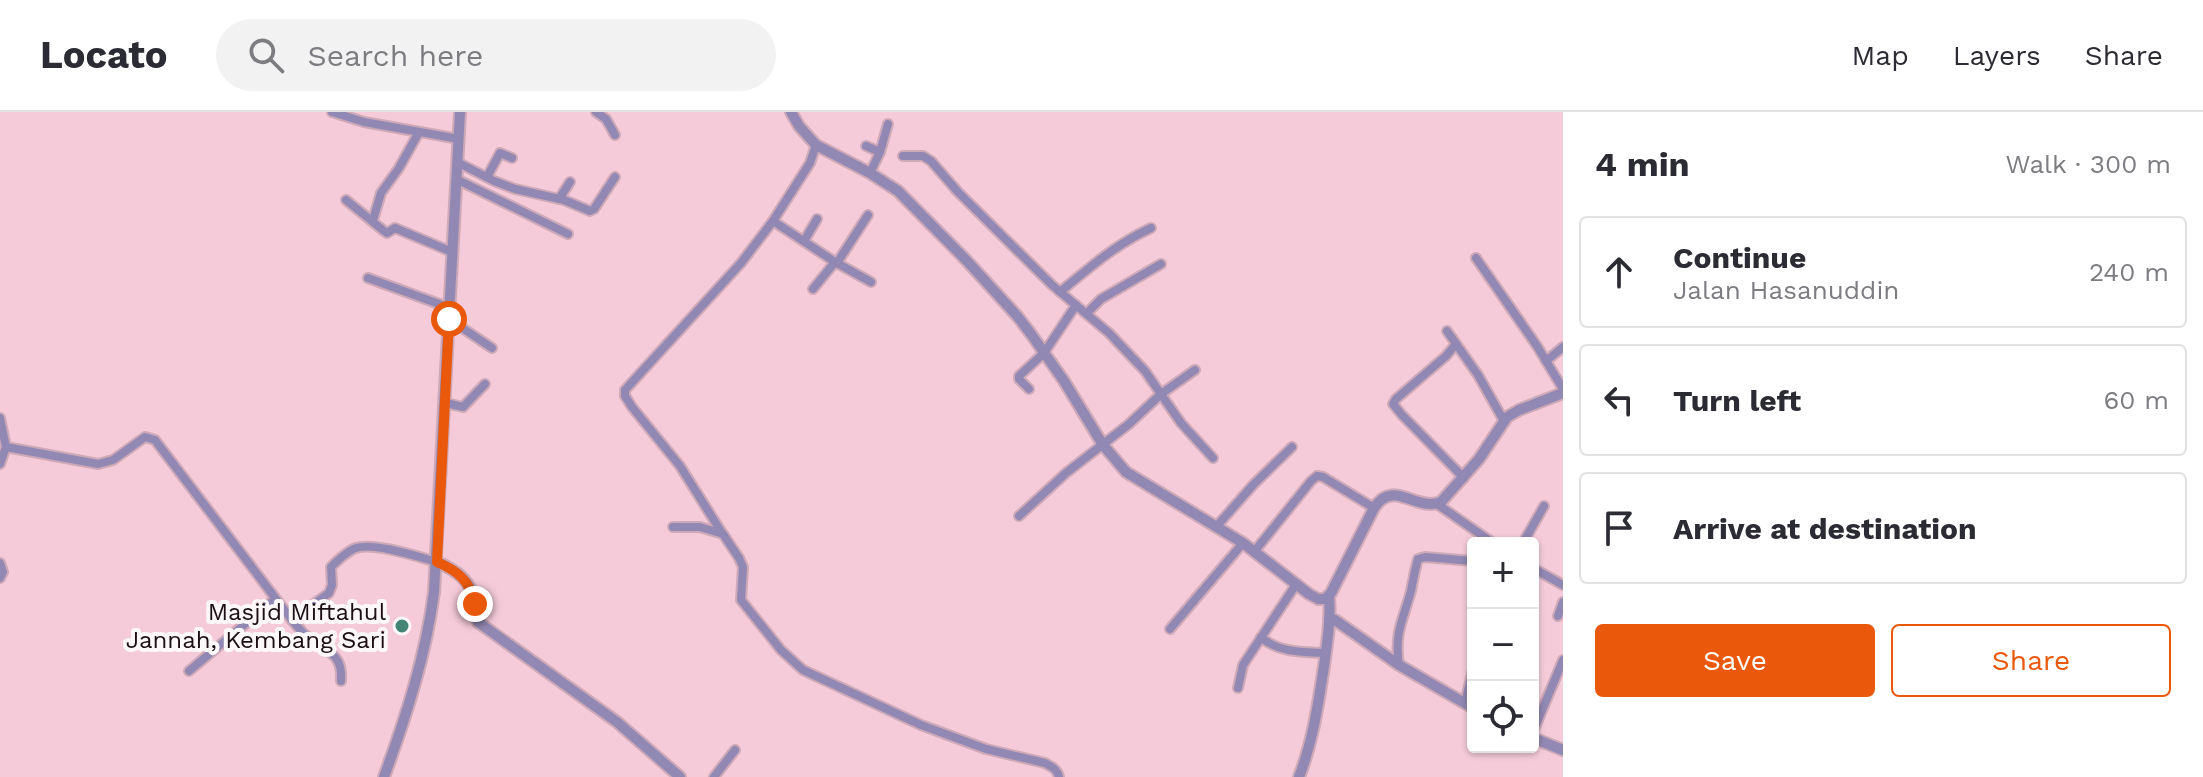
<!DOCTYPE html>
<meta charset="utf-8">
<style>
body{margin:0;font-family:"Work Sans",sans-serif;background:#f2f2f3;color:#2b2b33}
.controls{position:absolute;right:24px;bottom:24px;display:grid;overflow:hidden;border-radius:8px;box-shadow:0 2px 6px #0004}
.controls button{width:72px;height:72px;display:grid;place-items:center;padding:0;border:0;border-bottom:2px solid #e1e1e2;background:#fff;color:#2b2b33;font:40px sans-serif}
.stop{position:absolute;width:24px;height:24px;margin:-18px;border:6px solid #ea580c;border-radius:50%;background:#fff}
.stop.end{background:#ea580c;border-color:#fff;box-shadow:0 2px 8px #0008}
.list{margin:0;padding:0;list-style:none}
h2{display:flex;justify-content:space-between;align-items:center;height:104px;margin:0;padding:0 32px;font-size:34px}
h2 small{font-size:26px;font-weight:400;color:#7c7c81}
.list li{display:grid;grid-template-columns:52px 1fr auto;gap:24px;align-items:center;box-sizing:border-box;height:112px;margin:0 16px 16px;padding:0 16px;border:2px solid #e1e1e2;border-radius:8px}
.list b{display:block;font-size:30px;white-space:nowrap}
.list p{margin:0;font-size:26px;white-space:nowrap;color:#7c7c81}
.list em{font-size:26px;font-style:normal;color:#7c7c81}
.actions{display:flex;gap:16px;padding:24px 32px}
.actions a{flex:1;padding:18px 0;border:2px solid #ea580c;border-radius:8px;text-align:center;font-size:28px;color:#ea580c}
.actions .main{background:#ea580c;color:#fff}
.icon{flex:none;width:44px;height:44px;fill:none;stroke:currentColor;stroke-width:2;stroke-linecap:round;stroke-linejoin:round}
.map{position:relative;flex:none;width:1563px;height:665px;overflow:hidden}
header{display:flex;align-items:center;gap:48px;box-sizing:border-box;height:112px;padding:0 40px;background:#fff;border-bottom:2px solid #e1e1e2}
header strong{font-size:38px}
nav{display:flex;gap:44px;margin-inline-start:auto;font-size:28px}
.search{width:560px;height:72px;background:#f2f2f3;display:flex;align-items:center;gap:20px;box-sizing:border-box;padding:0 28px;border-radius:44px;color:#7c7c81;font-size:30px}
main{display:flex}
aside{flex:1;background:#fff}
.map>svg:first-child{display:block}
</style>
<header>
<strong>Locato</strong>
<div class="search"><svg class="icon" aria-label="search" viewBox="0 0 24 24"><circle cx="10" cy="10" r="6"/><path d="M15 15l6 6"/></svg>Search here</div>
<nav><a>Map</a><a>Layers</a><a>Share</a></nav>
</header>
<main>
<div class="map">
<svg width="1563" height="665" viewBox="0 0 1563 665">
<rect width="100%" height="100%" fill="#f5cbda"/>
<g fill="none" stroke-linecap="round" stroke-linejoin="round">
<defs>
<g id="minor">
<polyline points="332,0 364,10 459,27"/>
<polyline points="596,0 606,7 615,23"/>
<polyline points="866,34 880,40"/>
<polyline points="903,44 923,44 931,49 958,80 1052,173 1109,221 1145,259 1181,311 1213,346"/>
<polyline points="457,50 494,69 515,77 564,88 590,99 594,97 615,65"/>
<polyline points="870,61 880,40 888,12"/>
<polyline points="487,65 500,41 512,46"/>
<polyline points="456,67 568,122"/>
<polyline points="559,87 570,70"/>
<polyline points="346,88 384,119 387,121 395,116 452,140"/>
<polyline points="373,108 381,81 399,56 419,20"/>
<polyline points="773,109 835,150 871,170"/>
<polyline points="804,129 817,107"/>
<polyline points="1476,146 1537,234 1563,277"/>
<polyline points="837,151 868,103"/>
<polyline points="368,166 450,196"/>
<polyline points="813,177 835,150"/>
<path d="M1060 180C1089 156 1116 132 1151 116"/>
<polyline points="1087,201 1101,187 1161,152"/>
<polyline points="449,207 492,236"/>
<polyline points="1447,219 1478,263 1504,309"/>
<polyline points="1456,232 1446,244 1396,287 1393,292 1402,303 1464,366"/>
<polyline points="1546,249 1563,235"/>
<polyline points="1029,277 1019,267 1019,264 1044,241 1076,193"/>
<polyline points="446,291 463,295 485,272"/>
<polyline points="0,306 6,335 0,352"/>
<path d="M6 335 98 352 113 348 145 325 155 328 292 508 329 481 332 473 331 455C338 448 347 439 356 436 374 430 419 445 437 450"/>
<polyline points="1437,392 1493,431"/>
<polyline points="1019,404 1066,361 1129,312 1161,282 1195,258"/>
<path d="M673 415H700L723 422 739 446 743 455 741 488 781 538 803 558 921 613 986 637 1045 651C1052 655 1057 657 1059 665"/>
<polyline points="1216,415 1253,373 1292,335"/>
<polyline points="722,421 680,354 632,295 625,284 625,278 741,151 773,109 810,51 816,33"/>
<polyline points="1523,431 1544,394"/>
<polyline points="1254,440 1311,369 1317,364 1323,365 1374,396"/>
<polyline points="0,451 3,460 0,466"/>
<polyline points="1533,456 1563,473"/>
<polyline points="1558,504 1563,490"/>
<path d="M292 508C299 517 306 525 315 531 333 541 343 547 341 569"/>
<polyline points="1170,517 1243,431"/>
<path d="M1261 525C1278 541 1304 540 1325 541"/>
<path d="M1399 553C1394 521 1403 508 1411 479 1413 468 1415 458 1418 447L1425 445 1473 449"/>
<polyline points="189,559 275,487"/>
<polyline points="1238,576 1243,553 1295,474"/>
<polyline points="1465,591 1473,558"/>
<polyline points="1533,620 1563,548"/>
<polyline points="714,665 735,638"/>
</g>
<g id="tertiary">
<path d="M791 0 799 14 816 33 870 61 898 79 967 149 1018 205 1031 222 1064 269 1103 333 1126 360 1243 431 1309 482 1318 487H1325L1331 481 1374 396C1393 366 1416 400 1441 390L1479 347 1507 305 1519 298 1563 281"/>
<path d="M437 450C456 458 472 469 475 491 476 498 475 504 478 510L617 610 680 665"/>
<polyline points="1329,507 1335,508 1399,553 1473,596"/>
<polyline points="1533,626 1563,638"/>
<path d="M384 665C406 605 426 543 434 480L460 0"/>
<path d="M1299 665C1313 629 1318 593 1324 554 1327 531 1331 508 1329 485"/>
</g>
</defs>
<use href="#minor" stroke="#cea9b7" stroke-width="12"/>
<use href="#tertiary" stroke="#cea9b7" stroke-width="14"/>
<use href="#minor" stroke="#9288b4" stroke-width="8"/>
<use href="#tertiary" stroke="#9288b4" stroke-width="10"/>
</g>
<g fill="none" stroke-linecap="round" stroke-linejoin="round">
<path stroke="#ea580c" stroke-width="10" d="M449 207 437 450C458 459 470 469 475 492"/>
</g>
<circle fill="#438474" stroke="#fcf8f9" stroke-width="3" cx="402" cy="514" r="8"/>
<g text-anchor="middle" stroke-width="8" stroke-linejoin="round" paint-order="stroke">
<g font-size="24" fill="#1d0f15" stroke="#fcf8f9" text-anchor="end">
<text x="386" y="508">Masjid Miftahul<tspan x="386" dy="28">Jannah, Kembang Sari</tspan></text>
</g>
</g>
</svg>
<div class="controls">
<button>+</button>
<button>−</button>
<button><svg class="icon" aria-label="locate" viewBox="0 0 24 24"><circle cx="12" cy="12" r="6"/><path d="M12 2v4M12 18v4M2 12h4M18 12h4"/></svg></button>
</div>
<div class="stop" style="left:449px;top:207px"></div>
<div class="stop end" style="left:475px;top:492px"></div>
</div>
<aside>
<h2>4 min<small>Walk · 300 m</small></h2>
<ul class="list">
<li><svg class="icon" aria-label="ahead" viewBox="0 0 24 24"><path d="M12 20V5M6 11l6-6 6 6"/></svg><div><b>Continue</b><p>Jalan Hasanuddin</p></div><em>240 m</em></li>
<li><svg class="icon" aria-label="left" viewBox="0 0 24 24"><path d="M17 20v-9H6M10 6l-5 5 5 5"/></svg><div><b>Turn left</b></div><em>60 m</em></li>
<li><svg class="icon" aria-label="arrive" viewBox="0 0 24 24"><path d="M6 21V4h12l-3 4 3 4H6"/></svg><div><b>Arrive at destination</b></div></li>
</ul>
<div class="actions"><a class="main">Save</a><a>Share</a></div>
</aside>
</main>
